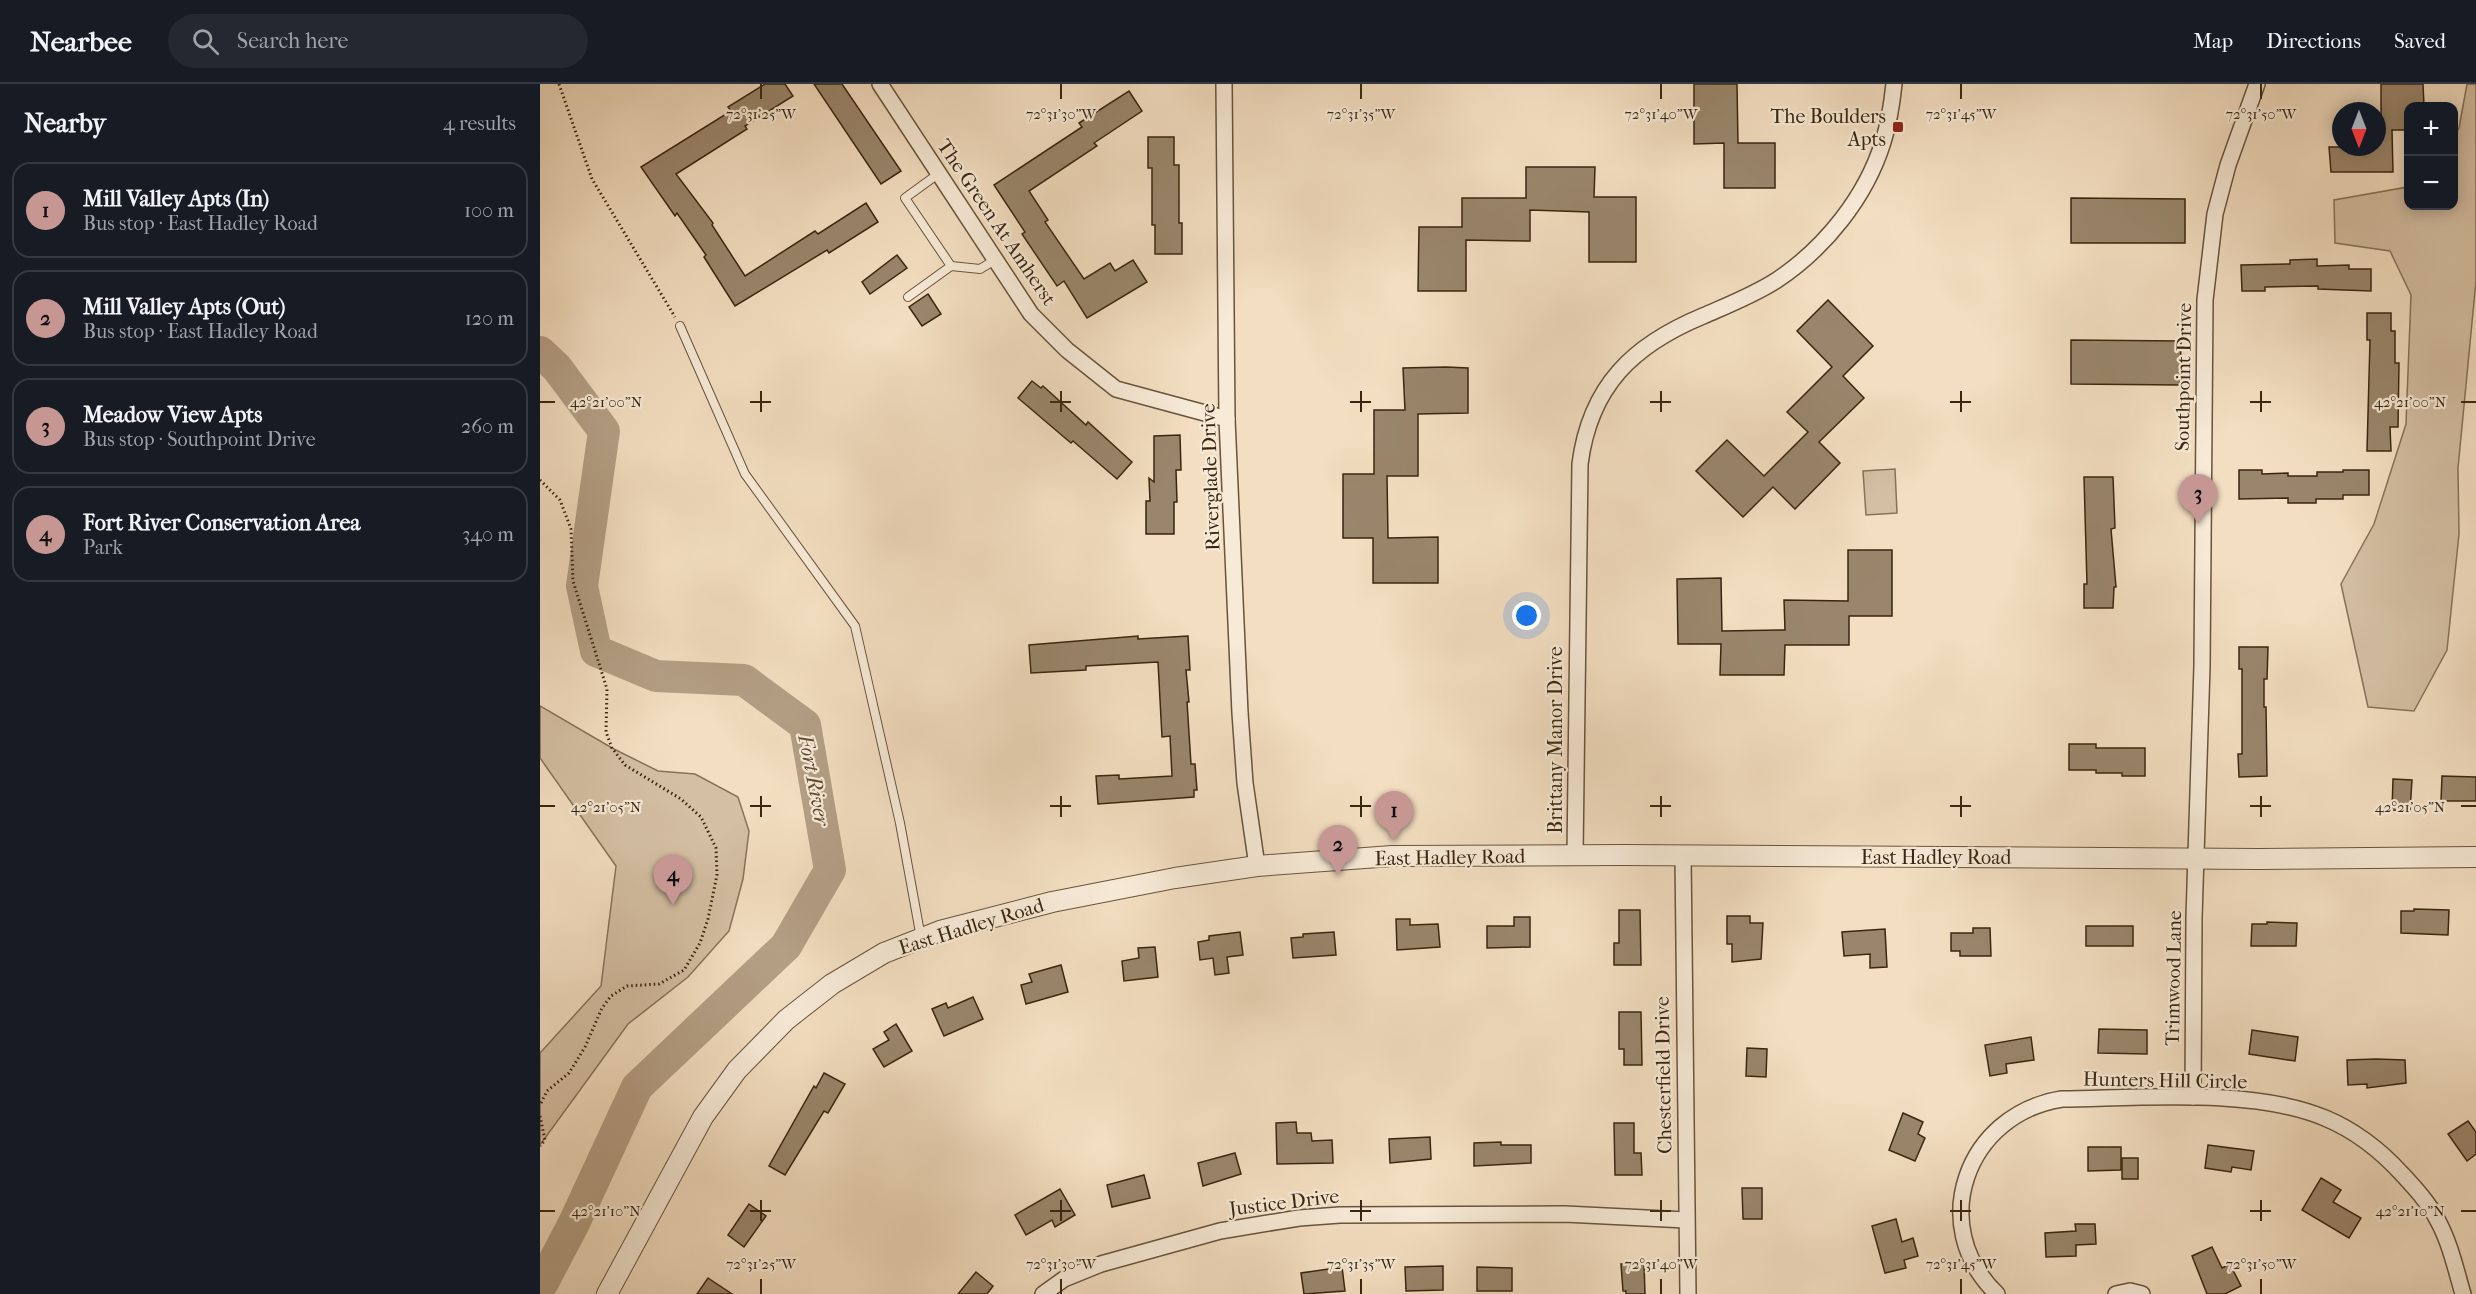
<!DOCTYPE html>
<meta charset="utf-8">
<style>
body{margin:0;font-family:"IM FELL French Canon",serif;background:#242831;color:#f1f3f6}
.controls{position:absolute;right:18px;top:18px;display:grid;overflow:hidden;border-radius:12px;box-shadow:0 3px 15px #0003}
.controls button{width:54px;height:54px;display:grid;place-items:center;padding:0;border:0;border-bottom:2px solid #363941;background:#171b24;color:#f1f3f6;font:30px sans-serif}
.compass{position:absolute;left:1792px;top:18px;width:54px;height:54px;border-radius:50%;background:#171b24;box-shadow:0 3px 15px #0003;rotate:180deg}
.you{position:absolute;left:987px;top:532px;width:21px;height:21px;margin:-15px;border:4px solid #fff;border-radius:50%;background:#1a73e8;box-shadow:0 0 0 9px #1a73e833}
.badge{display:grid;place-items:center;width:39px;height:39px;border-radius:50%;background:#c59692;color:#111;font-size:20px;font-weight:700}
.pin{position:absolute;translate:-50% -50px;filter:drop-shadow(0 2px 3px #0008)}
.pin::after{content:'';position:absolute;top:32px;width:21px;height:18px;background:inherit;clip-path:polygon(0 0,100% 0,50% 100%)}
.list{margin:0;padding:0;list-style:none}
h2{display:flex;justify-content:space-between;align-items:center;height:78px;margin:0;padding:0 24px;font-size:26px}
h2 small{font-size:20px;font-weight:400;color:#9ea1a6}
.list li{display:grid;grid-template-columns:39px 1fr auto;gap:18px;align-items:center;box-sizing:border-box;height:96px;margin:0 12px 12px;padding:0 12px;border:2px solid #363941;border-radius:18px}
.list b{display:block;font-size:22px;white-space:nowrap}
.list p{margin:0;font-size:20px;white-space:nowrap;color:#9ea1a6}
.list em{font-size:20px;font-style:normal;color:#9ea1a6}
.icon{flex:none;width:33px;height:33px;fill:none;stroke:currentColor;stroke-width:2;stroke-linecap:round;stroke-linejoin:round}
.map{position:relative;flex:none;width:1936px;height:1210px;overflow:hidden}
header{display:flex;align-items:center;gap:36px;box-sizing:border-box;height:84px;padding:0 30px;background:#171b24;border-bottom:2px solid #363941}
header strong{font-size:28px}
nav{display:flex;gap:33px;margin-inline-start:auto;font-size:21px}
.search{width:420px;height:54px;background:#242831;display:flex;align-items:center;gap:15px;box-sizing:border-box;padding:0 21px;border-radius:33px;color:#9ea1a6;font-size:22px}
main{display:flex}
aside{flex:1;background:#171b24}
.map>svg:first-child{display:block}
</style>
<header>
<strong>Nearbee</strong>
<div class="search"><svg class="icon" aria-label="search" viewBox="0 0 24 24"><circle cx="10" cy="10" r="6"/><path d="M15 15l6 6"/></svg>Search here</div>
<nav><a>Map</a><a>Directions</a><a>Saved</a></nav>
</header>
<main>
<aside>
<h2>Nearby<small>4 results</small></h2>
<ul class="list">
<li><span class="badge">1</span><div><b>Mill Valley Apts (In)</b><p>Bus stop · East Hadley Road</p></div><em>100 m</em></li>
<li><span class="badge">2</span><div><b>Mill Valley Apts (Out)</b><p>Bus stop · East Hadley Road</p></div><em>120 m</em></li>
<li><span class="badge">3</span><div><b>Meadow View Apts</b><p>Bus stop · Southpoint Drive</p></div><em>260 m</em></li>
<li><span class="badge">4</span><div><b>Fort River Conservation Area</b><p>Park</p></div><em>340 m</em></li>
</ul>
</aside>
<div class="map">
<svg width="1936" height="1210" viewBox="0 0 1936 1210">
<rect width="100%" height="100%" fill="#f3dec1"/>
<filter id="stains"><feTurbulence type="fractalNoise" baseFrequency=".00333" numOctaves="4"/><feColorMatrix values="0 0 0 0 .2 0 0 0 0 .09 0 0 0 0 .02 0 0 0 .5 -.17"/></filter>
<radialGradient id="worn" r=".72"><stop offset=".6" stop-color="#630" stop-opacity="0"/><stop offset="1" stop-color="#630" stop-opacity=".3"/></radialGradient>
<g fill="#d4bfa3" stroke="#87725a" stroke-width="1.5">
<polygon points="1927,0 1936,0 1936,197 1918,384 1919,450 1907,566 1874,627 1828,623 1801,500 1834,440 1866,340 1871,211 1850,167 1795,159 1794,116 1868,103 1868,122 1914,122 1914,52 1919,44"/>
<polygon points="1355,385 1357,429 1326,431 1323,387"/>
<polygon points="0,622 72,664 118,687 155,690 198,713 209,747 203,795 189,847 148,893 88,940 0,1061 0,969 61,902 76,782 0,674"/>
</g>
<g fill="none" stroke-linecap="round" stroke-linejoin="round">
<polyline stroke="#b49f85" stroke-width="32" points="0,268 17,284 64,347 42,502 56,567 116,592 204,596 265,641 290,786 246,862 97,1003 34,1139 0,1204"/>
</g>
<g fill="#9a866c" stroke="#3a2610" stroke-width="1.5">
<polygon points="225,0 245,0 253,12 205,42 207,45 136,90 173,139 172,141 205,192 275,147 278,150 326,119 338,138 289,169 287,166 195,222 164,173 166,171 137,129 135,132 101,83 191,27 188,23"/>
<polygon points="274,0 302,0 361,87 341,100"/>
<polygon points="1154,0 1197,0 1198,59 1235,59 1235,104 1184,104 1184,59 1154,60"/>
<polygon points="1841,0 1883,0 1884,22 1869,22 1869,46 1852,46 1853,88 1791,88 1789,63 1837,63 1837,43 1841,43"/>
<polygon points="589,7 602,27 554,59 557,62 489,107 508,136 505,138 544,195 570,179 575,187 593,176 607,198 547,234 524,197 517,202 482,150 485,148 454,101 542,43 539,39"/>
<polygon points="608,53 634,53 634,81 639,81 639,139 642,139 642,170 615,170 615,141 612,141 612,84 608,84"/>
<polygon points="986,83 1055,83 1054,113 1096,113 1096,178 1049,178 1049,128 990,126 990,157 926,156 926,207 878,207 879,143 922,143 922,114 986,114"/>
<polygon points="1531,114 1645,115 1645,159 1531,159"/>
<polygon points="357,171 367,184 330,210 322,198"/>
<polygon points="1777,175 1777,182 1809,181 1809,185 1831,185 1831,207 1778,205 1778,202 1725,203 1725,207 1702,207 1701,181 1750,180 1750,176"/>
<polygon points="388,210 401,230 382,242 369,223"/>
<polygon points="1288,216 1333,262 1303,292 1324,314 1279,358 1300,379 1255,425 1233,403 1203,433 1156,387 1187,356 1224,392 1268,348 1247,328 1292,283 1257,247"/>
<polygon points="1827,229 1851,229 1851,247 1855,247 1855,279 1859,279 1858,343 1850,343 1851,367 1827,367 1830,256 1827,256"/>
<polygon points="1531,256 1641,257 1640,301 1531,300"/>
<polygon points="906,283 928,284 928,329 878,330 878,392 847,392 848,454 898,453 898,499 833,499 833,454 803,454 803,390 834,390 834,326 865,326 863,284"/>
<polygon points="492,297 501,304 503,302 546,341 548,338 592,378 577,395 533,357 531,359 478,314"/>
<polygon points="640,351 641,386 636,386 637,418 634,418 634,450 606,450 606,417 610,417 609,394 614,398 614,352"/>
<polygon points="1699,386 1722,386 1722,390 1748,389 1748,392 1777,392 1777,388 1803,388 1803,386 1829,386 1829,411 1803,411 1803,415 1776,415 1776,419 1748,419 1748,414 1699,415"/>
<polygon points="1544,393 1573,393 1575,444 1571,445 1576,503 1574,503 1573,524 1544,524 1544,500 1547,500"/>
<polygon points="1308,466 1352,466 1352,532 1309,532 1309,561 1245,561 1244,591 1180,591 1181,560 1138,560 1137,495 1181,494 1182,547 1245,546 1244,516 1308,517"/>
<polygon points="598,552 598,555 648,552 650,586 646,586 649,618 647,618 651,680 655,680 657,706 654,706 654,713 558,720 556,692 579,691 579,695 632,692 630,652 622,653 618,578 546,582 546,586 491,589 489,561"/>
<polygon points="1699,563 1728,563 1727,595 1724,595 1724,623 1726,623 1727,692 1699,693 1698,670 1702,670 1702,585 1699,585"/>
<polygon points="1529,660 1556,660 1556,664 1605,664 1605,692 1582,692 1582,689 1556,689 1556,686 1529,686"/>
<polygon points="1902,692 1936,693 1936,717 1901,717"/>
<polygon points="1853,695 1872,696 1870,727 1852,726"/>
<polygon points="1874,825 1909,826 1908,851 1861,849 1861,827 1874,827"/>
<polygon points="1079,826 1100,826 1101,881 1074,881 1074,859 1079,859"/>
<polygon points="1187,832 1210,832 1210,839 1223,839 1221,875 1192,878 1192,860 1187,860"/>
<polygon points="974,833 990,833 990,863 947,864 947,842 974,842"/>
<polygon points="856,835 870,835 870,841 898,840 900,863 857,866"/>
<polygon points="1727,838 1757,839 1756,862 1711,862 1712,840 1727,840"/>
<rect x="1546" y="842" width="47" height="20"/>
<polygon points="1433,844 1450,844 1451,872 1420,872 1420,867 1411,867 1411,849 1433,849"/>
<polygon points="1345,845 1347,883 1330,884 1330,870 1304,872 1302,848"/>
<polygon points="700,848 703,871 687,873 689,889 675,891 673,874 660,876 658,858 669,856 669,852"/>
<polygon points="794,848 796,871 753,874 751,854 763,853 763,850"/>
<polygon points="615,863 618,893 584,897 582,877 599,874 598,864"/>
<polygon points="521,881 528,908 486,920 481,901 492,898 489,890"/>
<polygon points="433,913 443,935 404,952 392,925 406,919 408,924"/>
<polygon points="1079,928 1101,928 1102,981 1084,981 1084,965 1079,965"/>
<polygon points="356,940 372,967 344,983 333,965 349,956 344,948"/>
<polygon points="1559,945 1607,946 1607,970 1558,969"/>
<polygon points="1712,946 1758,953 1755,977 1709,970"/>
<polygon points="1491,953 1494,976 1466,980 1467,989 1450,992 1445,961"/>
<polygon points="1207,964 1227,965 1226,993 1206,992"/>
<polygon points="1836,975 1865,976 1866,999 1827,1004 1827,1000 1808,1001 1807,976"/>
<polygon points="284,989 305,1000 288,1029 284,1027 245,1091 229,1082 274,1002 276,1004"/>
<polygon points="1363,1029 1383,1038 1378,1050 1385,1054 1375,1077 1349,1066"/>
<polygon points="1928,1037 1936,1048 1936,1070 1927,1077 1908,1050"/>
<polygon points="756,1038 757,1049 771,1049 772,1057 792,1056 793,1079 737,1080 736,1039"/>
<polygon points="1074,1039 1094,1039 1094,1069 1101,1069 1102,1091 1075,1091"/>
<polygon points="890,1053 891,1075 850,1079 849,1055"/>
<polygon points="961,1058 961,1061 991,1061 991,1079 934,1082 934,1059"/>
<polygon points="1668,1061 1714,1067 1711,1086 1692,1083 1691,1088 1665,1084"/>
<polygon points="1548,1063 1581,1063 1581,1086 1548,1087"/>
<polygon points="695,1069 701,1090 663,1102 658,1079"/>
<rect x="1582" y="1074" width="16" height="21"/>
<polygon points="604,1091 610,1114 572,1123 567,1101"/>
<polygon points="1781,1094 1801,1106 1793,1118 1821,1134 1809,1154 1762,1126"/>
<polygon points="1202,1104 1222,1104 1222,1135 1203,1135"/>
<polygon points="520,1105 535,1131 515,1143 512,1136 486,1151 475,1131"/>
<polygon points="209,1120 226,1132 204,1163 188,1151"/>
<polygon points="1356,1135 1362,1158 1373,1154 1378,1172 1364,1176 1366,1184 1345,1189 1332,1142"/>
<polygon points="1535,1140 1555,1140 1556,1160 1536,1161 1536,1172 1506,1173 1505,1149 1536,1147"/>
<polygon points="1672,1163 1682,1184 1690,1180 1701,1202 1685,1210 1667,1210 1652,1172"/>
<polygon points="1104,1179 1105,1210 1086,1210 1086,1207 1083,1207 1081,1180"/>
<polygon points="903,1182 903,1206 866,1207 865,1183"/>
<polygon points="802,1183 805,1207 764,1210 761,1189"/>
<polygon points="937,1183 972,1184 972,1207 937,1207"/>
<polygon points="436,1188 453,1202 447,1210 418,1210"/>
<polygon points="168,1194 192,1210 157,1210"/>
</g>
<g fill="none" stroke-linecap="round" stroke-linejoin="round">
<defs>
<g id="service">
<polyline points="411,182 440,185 455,176"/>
<polyline points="368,213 411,182 365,114 398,90"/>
<polyline points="140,242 205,390 315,542 360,739 381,854"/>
</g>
<g id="minor">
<polyline points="340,0 491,230 527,266 576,305 687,335"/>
<polyline points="684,0 687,335 700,629 705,699 717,782"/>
<path d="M1035 771 1040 380C1050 302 1093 261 1163 232 1188 221 1214 211 1237 196 1285 164 1326 113 1343 58 1349 39 1352 19 1354 0"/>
<polyline points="1143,771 1148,1210"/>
<polyline points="1653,1013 1654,834 1662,582 1665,216 1675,130 1688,81 1717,0"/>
<polyline points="503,1210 524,1195 561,1180 680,1147 759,1134 800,1131 1025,1130 1146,1136"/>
<path d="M1457 1210C1386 1142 1426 1030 1522 1015 1600 1014 1714 1004 1785 1034 1814 1046 1841 1067 1862 1090 1875 1104 1889 1119 1898 1137 1910 1159 1916 1186 1923 1210"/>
<polyline points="1576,1210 1590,1207 1602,1210"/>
</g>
<polyline id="tertiary" points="67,1210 163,1033 197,986 246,936 292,900 344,869 400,847 512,818 635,794 717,782 852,772 1084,771 1719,775 1936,773"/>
</defs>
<use href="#service" stroke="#68543c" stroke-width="10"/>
<use href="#minor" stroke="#68543c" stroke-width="18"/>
<use href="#tertiary" stroke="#68543c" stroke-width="22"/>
<g stroke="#3a2610" stroke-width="3" stroke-dasharray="1.5 3" stroke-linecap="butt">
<polyline points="19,0 52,95 135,233"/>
<polyline points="0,396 20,416 31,445 33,497 67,605 66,648 72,664 85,681 141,715 161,733 176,764 177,791 168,835 160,859 144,886 119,900 87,902 71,912 62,924 45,963 29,989 7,1007 0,1021"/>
<polyline points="0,1032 5,1056 0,1062"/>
</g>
<use href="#service" stroke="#f7ead7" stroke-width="8"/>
<use href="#minor" stroke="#f7ead7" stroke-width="15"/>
<use href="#tertiary" stroke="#f7ead7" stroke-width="20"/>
</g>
<path fill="none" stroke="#3a2610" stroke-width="2" d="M221 0V15M521 0V15M821 0V15M1121 0V15M1421 0V15M1721 0V15M221 307V328M521 307V328M821 307V328M1121 307V328M1421 307V328M1721 307V328M0 318H15M210 318H231M510 318H531M810 318H831M1110 318H1131M1410 318H1431M1710 318H1731M1921 318H1936M221 712V733M521 712V733M821 712V733M1121 712V733M1421 712V733M1721 712V733M0 722H15M210 722H231M510 722H531M810 722H831M1110 722H1131M1410 722H1431M1710 722H1731M1921 722H1936M221 1116V1137M521 1116V1137M821 1116V1137M1121 1116V1137M1421 1116V1137M1721 1116V1137M0 1127H15M210 1127H231M510 1127H531M810 1127H831M1110 1127H1131M1410 1127H1431M1710 1127H1731M1921 1127H1936M221 1195V1210M521 1195V1210M821 1195V1210M1121 1195V1210M1421 1195V1210M1721 1195V1210"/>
<rect fill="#8f2418" stroke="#f7ead7" stroke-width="2" x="1352" y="37" width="12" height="12" rx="3"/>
<g text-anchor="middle" stroke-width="4.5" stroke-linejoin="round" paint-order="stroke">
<g font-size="20" fill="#3a2610" stroke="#f7ead7" text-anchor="end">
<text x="1346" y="39">The Boulders<tspan x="1346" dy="23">Apts</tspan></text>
</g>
<g font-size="20" fill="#3a2610" stroke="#f7ead7">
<text transform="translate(457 138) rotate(56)" y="7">The Green At Amherst</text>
<text transform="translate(1643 293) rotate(-89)" y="7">Southpoint Drive</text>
<text transform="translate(670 393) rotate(-92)" y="7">Riverglade Drive</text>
<text transform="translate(1015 656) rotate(-90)" y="7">Brittany Manor Drive</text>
<text transform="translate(910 773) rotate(-1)" y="7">East Hadley Road</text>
<text x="1396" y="780">East Hadley Road</text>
<text transform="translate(431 842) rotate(-17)" y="7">East Hadley Road</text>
<text transform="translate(1633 894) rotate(-89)" y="7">Trimwood Lane</text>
<text transform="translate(1123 991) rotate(-91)" y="7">Chesterfield Drive</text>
<text transform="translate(1625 996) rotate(1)" y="7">Hunters Hill Circle</text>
<text transform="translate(744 1118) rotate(-7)" y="7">Justice Drive</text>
</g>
<g font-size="21" font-style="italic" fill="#5f4a33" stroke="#f7ead7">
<text transform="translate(274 696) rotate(79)" y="7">Fort River</text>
</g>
</g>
<g font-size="15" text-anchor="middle" fill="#3a2610" stroke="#f7ead7" stroke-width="4.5" stroke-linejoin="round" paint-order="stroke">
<text x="221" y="35">72°31'25"W</text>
<text x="521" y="35">72°31'30"W</text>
<text x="821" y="35">72°31'35"W</text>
<text x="1121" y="35">72°31'40"W</text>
<text x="1421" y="35">72°31'45"W</text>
<text x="1721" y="35">72°31'50"W</text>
<text x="1870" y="323">42°21'00"N</text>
<text x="66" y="323">42°21'00"N</text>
<text x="1870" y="728">42°21'05"N</text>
<text x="66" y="728">42°21'05"N</text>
<text x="1870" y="1132">42°21'10"N</text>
<text x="66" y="1132">42°21'10"N</text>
<text x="221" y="1185">72°31'25"W</text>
<text x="521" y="1185">72°31'30"W</text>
<text x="821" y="1185">72°31'35"W</text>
<text x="1121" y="1185">72°31'40"W</text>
<text x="1421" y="1185">72°31'45"W</text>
<text x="1721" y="1185">72°31'50"W</text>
</g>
<rect width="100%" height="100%" filter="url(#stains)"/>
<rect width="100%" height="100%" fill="url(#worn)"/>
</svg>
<div class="controls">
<button>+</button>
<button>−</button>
</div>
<svg class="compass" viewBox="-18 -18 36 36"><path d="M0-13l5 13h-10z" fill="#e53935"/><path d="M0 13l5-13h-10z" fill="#9ea1a6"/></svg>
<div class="you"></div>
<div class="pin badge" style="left:854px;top:757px">1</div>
<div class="pin badge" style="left:798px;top:791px">2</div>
<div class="pin badge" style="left:1658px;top:440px">3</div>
<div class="pin badge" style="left:133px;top:821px">4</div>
</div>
</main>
